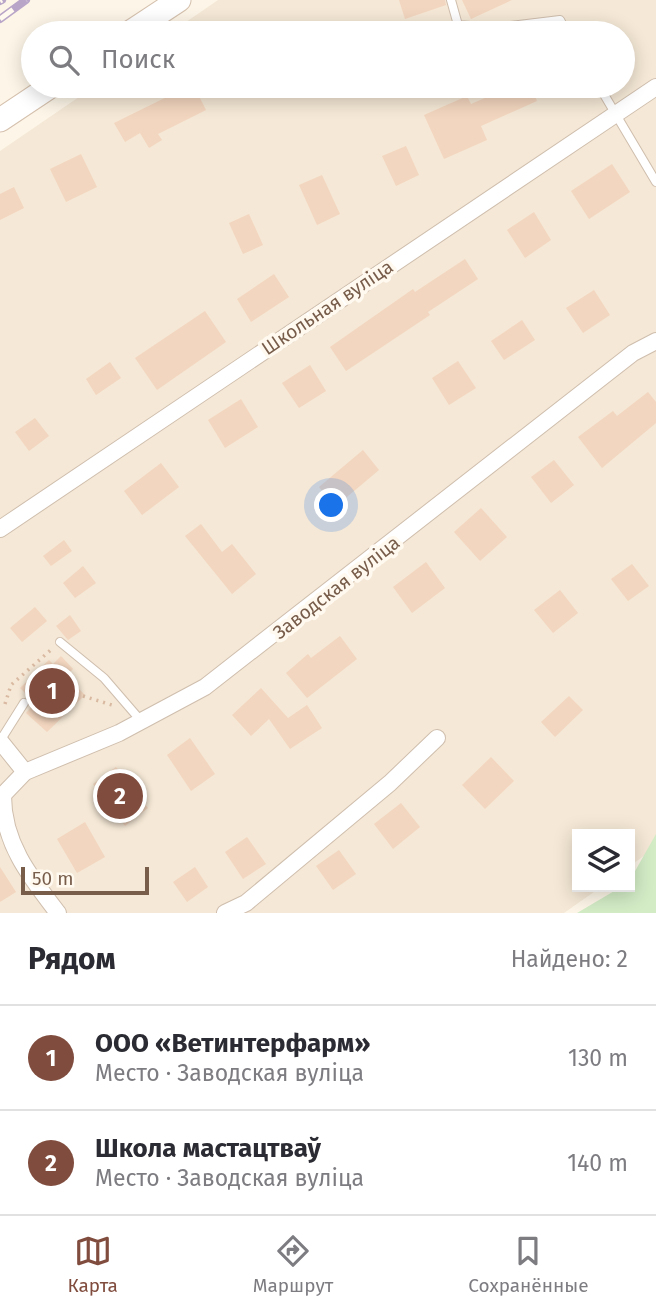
<!DOCTYPE html>
<html lang="ru">
<meta charset="utf-8">
<style>
body{margin:0;font-family:"Fira Sans",sans-serif;background:#f7f7f7;color:#2b2b33}
.controls{position:absolute;right:21px;bottom:21px;display:grid;overflow:hidden;border-radius:0px;box-shadow:0 4px 18px #0003}
.controls button{width:63px;height:63px;display:grid;place-items:center;padding:0;border:0;border-bottom:2px solid #e1e1e2;background:#fff;color:#2b2b33;font:35px sans-serif}
.scale{position:absolute;left:21px;bottom:18px;width:128px;box-sizing:border-box;padding-left:7px;border:4px solid #785d4b;border-top:0;font-size:19px;line-height:24px;white-space:nowrap;color:#785d4b;-webkit-text-stroke:5px #fff9ef;paint-order:stroke}
.you{position:absolute;left:332px;top:506px;width:24px;height:24px;margin:-18px;border:5px solid #fff;border-radius:50%;background:#1a73e8;box-shadow:0 0 0 10px #1a73e833}
.badge{display:grid;place-items:center;width:46px;height:46px;border-radius:50%;background:#804c3e;color:#fff;font-size:23px;font-weight:700}
.pin{position:absolute;translate:-50% -50%;border:4px solid #fff;box-shadow:0 2px 7px #0006}
.list{margin:0;padding:0;list-style:none}
h2{display:flex;justify-content:space-between;align-items:center;height:91px;margin:0;padding:0 28px;font-size:30px}
h2 small{font-size:23px;font-weight:400;color:#7c7c81}
.list li{display:grid;grid-template-columns:46px 1fr auto;gap:21px;align-items:center;box-sizing:border-box;height:105px;padding:0 28px;border-top:2px solid #e1e1e2}
.list b{display:block;font-size:26px;white-space:nowrap}
.list p{margin:0;font-size:23px;white-space:nowrap;color:#7c7c81}
.list em{font-size:23px;font-style:normal;color:#7c7c81}
.icon{flex:none;width:38px;height:38px;fill:none;stroke:currentColor;stroke-width:2;stroke-linecap:round;stroke-linejoin:round}
.map{position:relative;flex:none;width:656px;height:913px;overflow:hidden}
.search{position:absolute;background:#fff;box-shadow:0 4px 18px #0003;left:21px;right:21px;top:21px;height:77px;display:flex;align-items:center;gap:18px;box-sizing:border-box;padding:0 24px;border-radius:38px;color:#7c7c81;font-size:26px}
.sheet{height:301px;background:#fff}
nav{display:flex;justify-content:space-around;align-items:center;box-sizing:border-box;height:98px;border-top:2px solid #e1e1e2;background:#fff;font-size:19px;color:#7c7c81}
nav a{display:grid;justify-items:center;gap:4px}
nav .on{color:#804c3e}
.map>svg:first-child{display:block}
</style>
<div class="map">
<svg width="656" height="913" viewBox="0 0 656 913">
<rect width="100%" height="100%" fill="#fdf6e8"/>
<polygon fill="#f5e8d6" points="218,0 656,0 656,847 630,866 630,834 577,834 577,887 601,887 564,913 0,913 0,151 95,86 623,86 623,33 170,33"/>
<polygon fill="#d3ecc6" points="656,834 656,913 577,913 621,887 630,887 630,880"/>
<g fill="#f3d6bf">
<polygon points="399,0 445,0 446,5 405,19"/>
<polygon points="462,0 512,0 471,19"/>
<polygon points="189,86 194,86 206,110 158,134 162,140 149,148 140,133 125,142 114,123"/>
<polygon points="512,86 531,86 537,101 481,126 487,140 444,159 424,115 467,96 471,104"/>
<polygon points="406,146 419,175 396,186 382,156"/>
<polygon points="81,154 97,187 66,202 50,169"/>
<polygon points="612,164 630,192 589,219 571,191"/>
<polygon points="322,175 340,214 317,225 299,185"/>
<polygon points="14,187 24,208 0,220 0,194"/>
<polygon points="534,212 551,240 525,258 507,230"/>
<polygon points="249,214 263,245 243,254 229,223"/>
<polygon points="465,259 478,279 428,312 430,315 346,371 330,347 413,289 415,292"/>
<polygon points="274,274 289,297 251,322 237,299"/>
<polygon points="594,290 610,315 583,333 566,308"/>
<polygon points="205,311 226,342 157,390 135,358"/>
<polygon points="522,320 535,340 504,360 491,341"/>
<polygon points="458,361 476,388 449,405 432,378"/>
<polygon points="110,362 121,378 96,395 86,379"/>
<polygon points="310,365 326,391 299,408 282,383"/>
<polygon points="648,392 656,402 656,423 602,468 578,437 613,411 617,416"/>
<polygon points="241,399 258,427 225,448 208,420"/>
<polygon points="35,418 49,436 29,451 15,432"/>
<polygon points="363,450 379,470 335,507 319,487"/>
<polygon points="554,460 574,485 551,503 531,477"/>
<polygon points="161,463 179,487 142,515 124,491"/>
<polygon points="481,508 507,537 480,561 454,532"/>
<polygon points="201,524 222,552 232,544 256,574 232,594 185,536"/>
<polygon points="64,540 72,551 51,566 43,556"/>
<polygon points="426,562 445,588 412,613 393,587"/>
<polygon points="632,564 649,586 628,601 611,579"/>
<polygon points="83,566 96,583 75,598 63,583"/>
<polygon points="560,590 578,613 553,633 534,610"/>
<polygon points="35,607 47,621 22,642 10,628"/>
<polygon points="70,615 81,631 68,640 56,626"/>
<polygon points="340,636 357,659 307,698 286,673 308,654 311,658"/>
<polygon points="61,656 73,669 66,676 85,695 47,732 26,713 35,703 20,688 49,660 53,664"/>
<polygon points="261,688 288,718 307,705 322,728 290,749 269,719 251,736 232,715"/>
<polygon points="569,696 583,710 555,737 541,722"/>
<polygon points="190,738 215,774 191,791 167,755"/>
<polygon points="491,757 514,781 485,809 462,785"/>
<polygon points="116,767 148,808 125,826 93,784"/>
<polygon points="401,803 420,827 393,849 374,824"/>
<polygon points="85,822 105,857 77,873 57,839"/>
<polygon points="247,837 266,864 243,879 225,852"/>
<polygon points="339,850 356,874 333,890 316,866"/>
<polygon points="0,867 16,892 0,902"/>
<polygon points="195,867 208,887 187,902 173,882"/>
</g>
<g fill="none" stroke-linecap="round" stroke-linejoin="round">
<defs>
<g id="lane">
<polyline points="451,0 458,25 495,28 560,20 567,33"/>
<polyline points="599,86 656,182"/>
<polyline points="60,642 104,678 142,722"/>
<polyline points="0,741 24,703"/>
</g>
<g id="street">
<polyline points="0,529 656,87"/>
<polyline points="0,741 25,772"/>
<path d="M3 796C3 843 30 877 58 913"/>
<polyline points="0,798 25,772 119,733 205,687 633,353 656,341"/>
<polyline points="225,913 246,903 390,783 437,738"/>
</g>
<g id="secondary">
<polyline points="129,33 179,0"/>
<polyline points="0,120 51,86"/>
</g>
</defs>
<use href="#lane" stroke="#cfbead" stroke-width="10"/>
<use href="#street" stroke="#cfbead" stroke-width="18"/>
<use href="#secondary" stroke="#d5c0ad" stroke-width="25"/>
<g stroke="#d9b9a1" stroke-width="3.5" stroke-dasharray="2 5" stroke-linecap="butt">
<polyline points="83,696 112,705"/>
<polyline points="5,704 11,685 53,648"/>
</g>
<use href="#lane" stroke="#fff" stroke-width="8"/>
<use href="#street" stroke="#fff" stroke-width="16"/>
<use href="#secondary" stroke="#fff" stroke-width="23"/>
<defs>
<g id="rail">
<polyline points="0,1 2,0"/>
<polyline points="0,19 26,0"/>
</g>
</defs>
<use href="#rail" stroke="#b9a5c8" stroke-width="8"/>
<use href="#rail" stroke="#fff9ef" stroke-width="5" stroke-dasharray="16" stroke-linecap="butt"/>
</g>
<g text-anchor="middle" stroke-width="7" stroke-linejoin="round" paint-order="stroke">
<g font-size="19" fill="#785d4b" stroke="#fff9ef">
<text transform="translate(327 307) rotate(-34)" y="7">Школьная вуліца</text>
<text transform="translate(336 587) rotate(-38)" y="7">Заводская вуліца</text>
</g>
</g>
</svg>
<div class="controls">
<button><svg class="icon" aria-label="layers" viewBox="0 0 24 24"><path d="M12 4l9 5-9 5-9-5zM3 14l9 5 9-5"/></svg></button>
</div>
<div class="scale">50 m</div>
<div class="you"></div>
<div class="pin badge" style="left:52px;top:691px">1</div>
<div class="pin badge" style="left:120px;top:796px">2</div>
<div class="search"><svg class="icon" aria-label="search" viewBox="0 0 24 24"><circle cx="10" cy="10" r="6"/><path d="M15 15l6 6"/></svg>Поиск</div>
</div>
<section class="sheet">
<h2>Рядом<small>Найдено: 2</small></h2>
<ul class="list">
<li><span class="badge">1</span><div><b>ООО «Ветинтерфарм»</b><p>Место · Заводская вуліца</p></div><em>130 m</em></li>
<li><span class="badge">2</span><div><b>Школа мастацтваў</b><p>Место · Заводская вуліца</p></div><em>140 m</em></li>
</ul>
</section>
<nav>
<a class="on"><svg class="icon" aria-label="map" viewBox="0 0 24 24"><path d="M3 6l6-2 6 2 6-2v14l-6 2-6-2-6 2zM9 4v14M15 6v14"/></svg>Карта</a>
<a><svg class="icon" aria-label="directions" viewBox="0 0 24 24"><path d="M12 3l9 9-9 9-9-9zM9 14v-3h6M13 9l2 2-2 2"/></svg>Маршрут</a>
<a><svg class="icon" aria-label="saved" viewBox="0 0 24 24"><path d="M7 4h10v16l-5-4-5 4z"/></svg>Сохранённые</a>
</nav>
